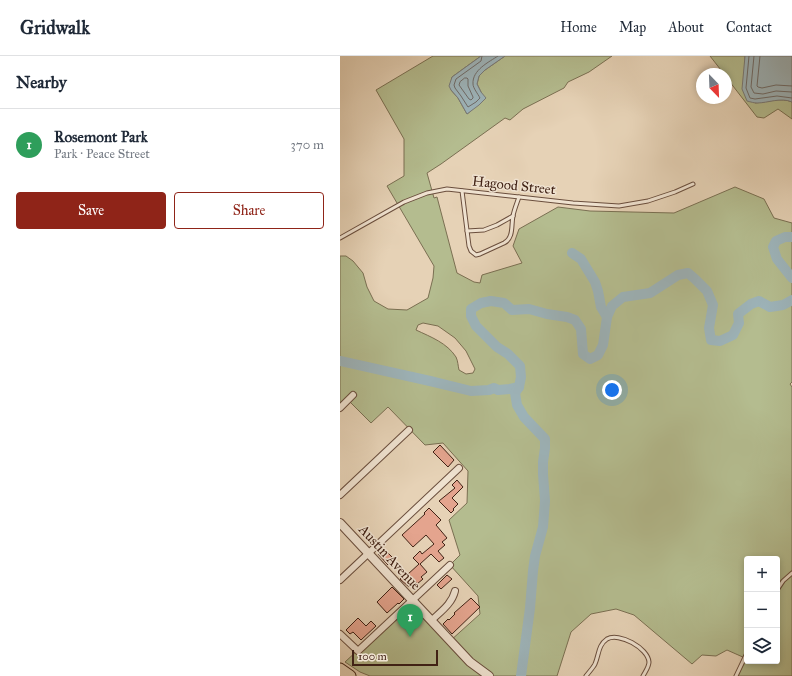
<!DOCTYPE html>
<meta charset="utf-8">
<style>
body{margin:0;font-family:"IM FELL Great Primer",serif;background:#f2f2f3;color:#1f2937}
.controls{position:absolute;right:12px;bottom:12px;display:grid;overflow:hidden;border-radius:4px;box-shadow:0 2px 6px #0003}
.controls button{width:36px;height:36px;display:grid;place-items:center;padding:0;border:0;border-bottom:1px solid #e0e1e3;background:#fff;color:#1f2937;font:20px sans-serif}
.compass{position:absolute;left:356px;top:12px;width:36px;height:36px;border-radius:50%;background:#fff;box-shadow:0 2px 6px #0003;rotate:157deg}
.scale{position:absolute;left:12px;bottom:10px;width:86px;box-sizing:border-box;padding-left:4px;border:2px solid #412215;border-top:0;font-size:11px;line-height:14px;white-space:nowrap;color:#412215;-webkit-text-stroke:3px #efe2d0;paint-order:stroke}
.you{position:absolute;left:272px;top:334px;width:14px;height:14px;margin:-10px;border:3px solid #fff;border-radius:50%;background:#1a73e8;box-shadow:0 0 0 6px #1a73e833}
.badge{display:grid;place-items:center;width:26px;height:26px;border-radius:50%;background:#8f2418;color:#fff;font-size:13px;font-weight:700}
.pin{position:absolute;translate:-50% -33px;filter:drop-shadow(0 1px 2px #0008)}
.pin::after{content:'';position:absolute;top:21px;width:14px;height:12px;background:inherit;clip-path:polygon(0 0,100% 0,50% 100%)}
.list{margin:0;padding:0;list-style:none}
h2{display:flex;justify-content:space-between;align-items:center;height:52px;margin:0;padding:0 16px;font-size:17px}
h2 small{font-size:13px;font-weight:400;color:#747a83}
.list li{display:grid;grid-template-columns:26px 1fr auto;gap:12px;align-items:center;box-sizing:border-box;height:72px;padding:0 16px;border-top:1px solid #e0e1e3}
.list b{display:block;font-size:15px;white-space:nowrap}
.list p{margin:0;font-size:13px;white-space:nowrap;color:#747a83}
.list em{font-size:13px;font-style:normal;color:#747a83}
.actions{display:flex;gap:8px;padding:12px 16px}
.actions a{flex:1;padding:9px 0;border:1px solid #8f2418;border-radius:4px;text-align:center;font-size:14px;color:#8f2418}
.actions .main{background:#8f2418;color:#fff}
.icon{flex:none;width:22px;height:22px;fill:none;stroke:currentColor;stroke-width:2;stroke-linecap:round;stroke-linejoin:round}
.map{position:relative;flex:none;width:452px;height:620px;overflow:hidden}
header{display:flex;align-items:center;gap:24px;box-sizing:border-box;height:56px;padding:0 20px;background:#fff;border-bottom:1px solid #e0e1e3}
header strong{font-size:19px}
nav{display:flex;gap:22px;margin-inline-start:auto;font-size:14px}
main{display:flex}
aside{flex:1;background:#fff}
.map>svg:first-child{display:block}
</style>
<header>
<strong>Gridwalk</strong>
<nav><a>Home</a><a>Map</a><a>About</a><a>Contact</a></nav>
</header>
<main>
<aside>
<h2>Nearby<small></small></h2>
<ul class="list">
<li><span class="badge" style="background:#2e9e5b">1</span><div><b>Rosemont Park</b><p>Park · Peace Street</p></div><em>370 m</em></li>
</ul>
<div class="actions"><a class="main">Save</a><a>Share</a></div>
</aside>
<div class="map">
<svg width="452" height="620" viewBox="0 0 452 620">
<rect width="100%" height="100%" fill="#e6d2b6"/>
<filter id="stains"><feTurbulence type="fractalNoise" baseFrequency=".005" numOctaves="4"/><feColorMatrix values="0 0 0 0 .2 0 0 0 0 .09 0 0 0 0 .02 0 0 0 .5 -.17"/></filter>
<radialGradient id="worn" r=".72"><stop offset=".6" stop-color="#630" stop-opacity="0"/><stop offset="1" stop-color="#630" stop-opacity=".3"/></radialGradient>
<g fill="#b4bc8f" stroke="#7a6f52" fill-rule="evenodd">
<path d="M93 0H141L112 21 111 34 118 42 127 58 132 54 141 36 137 28 139 20 145 14 165 0H272L249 16 228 26 224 32 183 53 170 64 165 62 101 108 87 117 94 142 97 141 117 217 134 226 140 227 142 219 182 207 173 190 179 173 218 151 250 155 334 157 395 131 424 143 434 162 452 167V326L450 328 452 331V620H396L405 602 387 594 376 600 362 599 352 608 294 559 276 553 251 558 231 576 217 620H30L20 616 5 606 72 544 110 585 140 558 138 540 110 509 120 499 109 464 127 447 128 415 103 387 85 389 48 351 31 367 8 344 0 352V200H6L13 205 23 217 27 231 34 245 48 253 67 254 88 242 93 222 94 210 47 130 64 120V83L36 34ZM83 267 98 270 115 282 126 295 135 313 133 317 126 318 119 314C118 310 118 305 116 301 107 287 91 281 76 274L78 269ZM407 503H437V605H407Z"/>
<path d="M370 0H405V7L415 47C427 46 441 41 452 46V63L438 53 424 62 417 61 386 21V18H384Z"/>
</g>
<g fill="#9db4ba" stroke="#787a78">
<polygon points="141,0 165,0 145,14 139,20 137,28 141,36 146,42 139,49 127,58 118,42 111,34 109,30 112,21"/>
<path d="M405 0H452V46C441 41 428 47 417 47 414 47 411 46 407 45L402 33Z"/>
</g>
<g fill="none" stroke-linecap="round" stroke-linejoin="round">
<g stroke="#6f6b68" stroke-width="1">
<path d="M142 0 141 5 116 23 114 29 115 32 121 40 128 51 136 46 140 42C138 38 133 32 133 28 132 14 149 6 158 0"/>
<polyline points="409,0 406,32 410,42 415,43 437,40 452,42"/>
<polyline points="414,0 411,31 414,37 423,38 436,35 452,36"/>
<polyline points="420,0 417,30 418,31 422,32 436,29 452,30"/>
<polygon points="125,22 127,22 128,23 128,30 133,41 133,42 131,44 129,43 119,29 120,26"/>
</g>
<polyline stroke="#787a78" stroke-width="1.5" points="183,620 189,582 201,467"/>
<g stroke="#9db4ba" stroke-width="10">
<polyline points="452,181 445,181 436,185 433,191 437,203 452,222"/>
<polyline points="232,197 241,203 255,226 258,235 261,251 267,261"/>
<polyline points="0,305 90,325 131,335 149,334 154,332 158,334 170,333 179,331"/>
<polyline points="181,620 190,552 193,515 195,500 203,471 205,445 203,418 203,406 205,392 205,383 184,361 177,349 175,337 179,331 181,321 180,310 168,298 157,291 136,270 131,260 131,253 141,247 151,245 164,247 172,254 189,253 207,258 227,261 235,264 241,273 243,298 250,303 258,299 263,289 267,261 272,250 283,241 310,237 338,219 348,217 355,223 367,235 373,249 369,272 371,284 380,285 393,279 399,267 398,258 411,248 419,245 430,251 443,249 452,244"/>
</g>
</g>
<g fill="#e4a48e" stroke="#412215">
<polygon points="100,389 114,404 108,411 93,396"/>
<polygon points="117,424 123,431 112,442 118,448 113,453 114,454 111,457 99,445 115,432 112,429"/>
<polygon points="89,452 101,464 96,469 107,482 102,486 105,489 98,495 104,502 99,506 91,498 80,508 87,516 81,521 83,523 77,528 75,525 69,531 60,523 65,518 67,519 79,508 73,502 80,495 82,498 94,488 86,479 73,491 62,479 85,458 84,457"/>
<polygon points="44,493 54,503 48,509 38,498"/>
<polygon points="107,519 112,523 101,533 97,529"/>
<polygon points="52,531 64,543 59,548 58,547 47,557 37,546"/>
<polygon points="131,542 140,551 112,578 103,568 108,563 109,564 115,558 114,557"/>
<polygon points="18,562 26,570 31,565 36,570 21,584 13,576 10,578 6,574"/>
</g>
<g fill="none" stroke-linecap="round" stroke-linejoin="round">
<defs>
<g id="service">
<path d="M122 135 129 190 131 195 136 199 140 198 164 187C174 182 171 169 173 160 174 154 177 147 179 141"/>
<polyline points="127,175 144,174 157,169 173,160"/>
<polyline points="0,182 64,146 87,137 107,133 233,147 279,150 308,145 335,136 353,128"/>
<polyline points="437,534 443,525 452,517"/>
<path d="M246 620C249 616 253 612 255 608 259 599 258 589 267 583 279 576 308 592 309 606 309 611 305 616 303 620"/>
<polyline points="396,620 407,597"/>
</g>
<g id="minor">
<polyline points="0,352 13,339"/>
<polyline points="0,439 69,374"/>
<polyline points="0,524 119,412"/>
<path d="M91 565C100 556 112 548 115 535"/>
<polyline points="0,578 18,595 110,509"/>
</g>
<polyline id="tertiary" points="0,467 130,606 149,620"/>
<polyline id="motorway" points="0,613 10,620"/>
</defs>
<use href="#service" stroke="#6a4e3d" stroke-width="5"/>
<use href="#minor" stroke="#6a4e3d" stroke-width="8"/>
<use href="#tertiary" stroke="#6a4e3d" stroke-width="10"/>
<use href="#motorway" stroke="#412215" stroke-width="13"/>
<use href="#service" stroke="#efe2d0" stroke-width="3"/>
<use href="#minor" stroke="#efe2d0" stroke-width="6"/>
<use href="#tertiary" stroke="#efe2d0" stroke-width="8"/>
<use href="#motorway" stroke="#e6d2b6" stroke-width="11"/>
</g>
<g text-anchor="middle" stroke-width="3" stroke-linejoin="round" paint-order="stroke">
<g font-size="14" fill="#412215" stroke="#efe2d0">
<text transform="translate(174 129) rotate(6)" y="5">Hagood Street</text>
<text transform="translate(50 501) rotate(47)" y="5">Austin Avenue</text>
</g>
</g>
<rect width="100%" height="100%" filter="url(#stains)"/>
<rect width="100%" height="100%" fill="url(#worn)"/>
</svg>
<div class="controls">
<button>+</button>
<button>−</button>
<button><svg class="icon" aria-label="layers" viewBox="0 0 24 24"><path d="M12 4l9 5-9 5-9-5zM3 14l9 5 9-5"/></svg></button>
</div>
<svg class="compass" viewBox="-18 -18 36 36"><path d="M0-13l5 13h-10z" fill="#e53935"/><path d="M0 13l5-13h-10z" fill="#747a83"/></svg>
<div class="scale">100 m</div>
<div class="you"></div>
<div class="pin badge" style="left:70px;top:581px;background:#2e9e5b">1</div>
</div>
</main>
